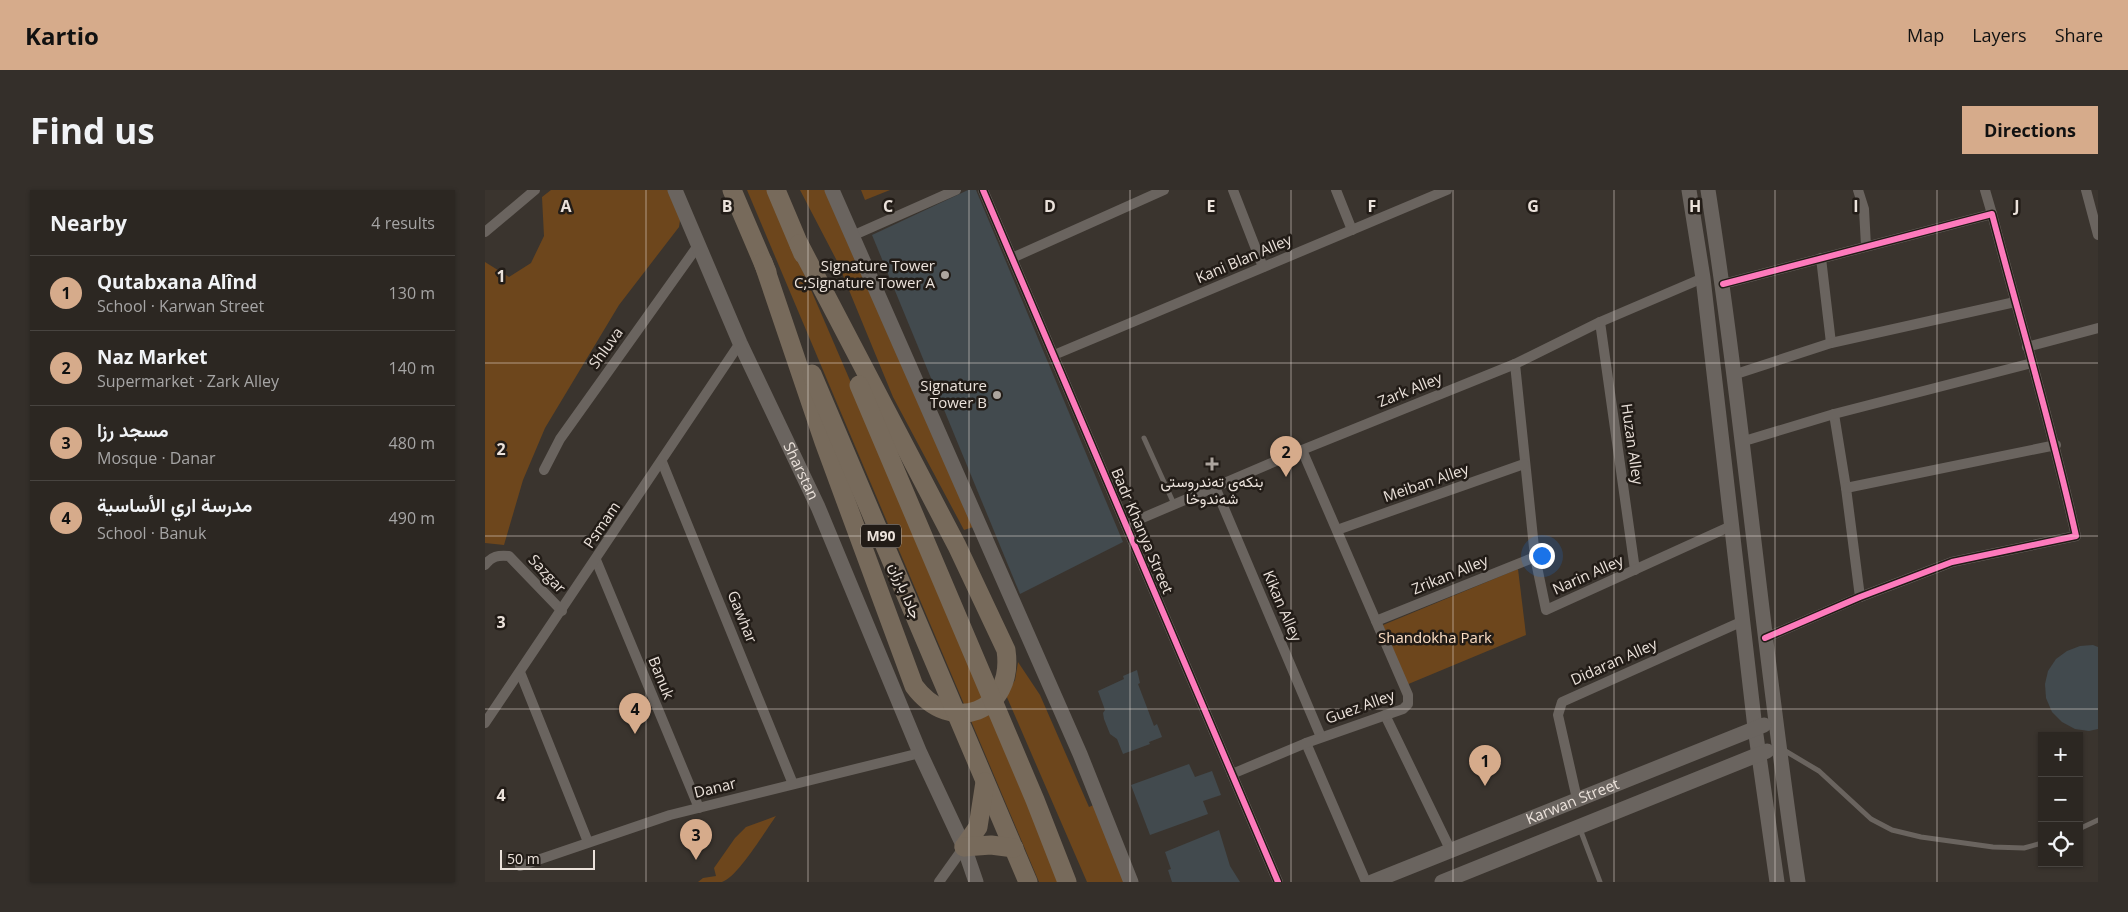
<!DOCTYPE html>
<meta charset="utf-8">
<style>
body{margin:0;font-family:"Open Sans",Vazirmatn,sans-serif;background:#342f2a;color:#f1f3f6}
.controls{position:absolute;right:15px;bottom:15px;display:grid;overflow:hidden;border-radius:0px;box-shadow:0 1px 4px #0004}
.controls button{width:45px;height:45px;display:grid;place-items:center;padding:0;border:0;border-bottom:1px solid #484440;background:#2c2722;color:#f1f3f6;font:25px sans-serif}
.scale{position:absolute;left:15px;bottom:12px;width:95px;box-sizing:border-box;padding-left:5px;border:2px solid #ebe2db;border-top:0;font-size:14px;line-height:18px;white-space:nowrap;color:#ebe2db;-webkit-text-stroke:4px #221c17;paint-order:stroke}
.you{position:absolute;left:1056px;top:365px;width:18px;height:18px;margin:-12px;border:4px solid #fff;border-radius:50%;background:#1a73e8;box-shadow:0 0 0 8px #1a73e833}
.badge{display:grid;place-items:center;width:32px;height:32px;border-radius:50%;background:#d6ab8b;color:#111;font-size:16px;font-weight:700}
.pin{position:absolute;translate:-50% -41px;filter:drop-shadow(0 1px 2px #0008)}
.pin::after{content:'';position:absolute;top:26px;width:18px;height:15px;background:inherit;clip-path:polygon(0 0,100% 0,50% 100%)}
.list{margin:0;padding:0;list-style:none}
h2{display:flex;justify-content:space-between;align-items:center;height:65px;margin:0;padding:0 20px;font-size:21px}
h2 small{font-size:16px;font-weight:400;color:#a6a5a5}
.list li{display:grid;grid-template-columns:32px 1fr auto;gap:15px;align-items:center;box-sizing:border-box;height:75px;padding:0 20px;border-top:1px solid #484440}
.list b{display:block;font-size:19px;white-space:nowrap}
.list p{margin:0;font-size:16px;white-space:nowrap;color:#a6a5a5}
.list em{font-size:16px;font-style:normal;color:#a6a5a5}
.icon{flex:none;width:28px;height:28px;fill:none;stroke:currentColor;stroke-width:2;stroke-linecap:round;stroke-linejoin:round}
.map{position:relative;flex:none;width:1613px;height:692px;overflow:hidden;border-radius:0px}
header{display:flex;align-items:center;gap:30px;box-sizing:border-box;height:70px;padding:0 25px;background:#d6ab8b;color:#111}
header strong{font-size:24px}
nav{display:flex;gap:28px;margin-inline-start:auto;font-size:18px}
.intro{display:flex;align-items:center;justify-content:space-between;box-sizing:border-box;height:120px;padding:0 30px}
h1{margin:0;font-size:35px}
.button{padding:12px 22px;border-radius:0px;background:#d6ab8b;color:#111;font-size:18px;font-weight:700}
main{display:flex;gap:30px;padding:0 30px}
aside{flex:1;background:#2c2722;border-radius:0px;box-shadow:0 1px 4px #0004}
.map>svg:first-child{display:block}
</style>
<header>
<strong>Kartio</strong>
<nav><a>Map</a><a>Layers</a><a>Share</a></nav>
</header>
<div class="intro"><h1>Find us</h1><a class="button">Directions</a></div>
<main>
<aside>
<h2>Nearby<small>4 results</small></h2>
<ul class="list">
<li><span class="badge">1</span><div><b>Qutabxana Alînd</b><p>School · Karwan Street</p></div><em>130 m</em></li>
<li><span class="badge">2</span><div><b>Naz Market</b><p>Supermarket · Zark Alley</p></div><em>140 m</em></li>
<li><span class="badge">3</span><div><b>مسجد رزا</b><p>Mosque · Danar</p></div><em>480 m</em></li>
<li><span class="badge">4</span><div><b>مدرسة اري الأساسية</b><p>School · Banuk</p></div><em>490 m</em></li>
</ul>
</aside>
<div class="map">
<svg width="1613" height="692" viewBox="0 0 1613 692">
<rect width="100%" height="100%" fill="#3a342e"/>
<g fill="#6d461c">
<polygon points="66,0 187,0 196,24 194,37 134,115 60,238 38,290 19,355 0,353 0,72 24,87 46,73 59,46 57,7"/>
<polygon points="262,0 283,0 466,425 575,692 554,692"/>
<polygon points="315,0 342,0 488,337 479,340 408,207 352,71"/>
<polygon points="376,0 405,0 380,10"/>
<polygon points="1033,379 1041,445 921,495 898,435"/>
<polygon points="533,472 555,505 604,617 611,614 643,692 602,692 521,505 530,490"/>
<path d="M291 626C281 640 252 688 237 692 230 692 220 692 213 692L218 688 231 686 229 678 250 648 261 637Z"/>
</g>
<g fill="#424a4e">
<polygon points="483,0 491,0 638,352 535,404 387,45"/>
<polygon points="1608,455 1613,457 1613,539 1604,541 1590,539 1577,532 1567,522 1561,508 1560,494 1563,481 1571,469 1582,461 1595,456"/>
<polygon points="652,480 655,493 653,494 669,536 672,534 677,547 664,552 665,554 638,564 632,549 625,544 619,529 618,523 620,520 613,501 639,489 638,486"/>
<polygon points="704,574 710,587 727,581 736,605 718,611 723,624 665,645 646,595"/>
<polygon points="734,640 745,676 755,692 687,692 683,680 686,679 680,662"/>
</g>
<g fill="none" stroke-linecap="round" stroke-linejoin="round">
<g stroke="#6a645f" stroke-width="5">
<polyline points="659,248 689,314"/>
<polyline points="1297,559 1334,581 1386,629 1407,640 1436,647 1508,657 1539,658 1557,653"/>
<polyline points="1095,639 1115,692"/>
<polyline points="1594,639 1613,630"/>
</g>
<g stroke="#6a645f" stroke-width="10">
<polyline points="498,0 793,692"/>
<polyline points="748,0 778,77"/>
<polyline points="851,0 867,40"/>
<polyline points="1373,0 1379,19 1381,56"/>
<polyline points="1500,0 1507,24"/>
<polyline points="1601,0 1613,45"/>
<polyline points="0,42 50,0"/>
<polyline points="367,46 471,0"/>
<polyline points="527,68 679,0"/>
<polyline points="1336,68 1346,153"/>
<path d="M1238 94 1507 24C1535 131 1567 237 1591 346L1467 372 1375 407 1280 448"/>
<polyline points="1115,132 1150,380"/>
<polyline points="1542,157 1613,138"/>
<polyline points="569,165 962,0"/>
<polyline points="1030,174 1050,367 1061,420 1246,336"/>
<polyline points="1248,185 1346,153 1530,112"/>
<polyline points="1349,224 1361,298 1375,407"/>
<polyline points="1256,252 1349,224 1547,173"/>
<polyline points="177,272 308,594"/>
<polyline points="59,280 75,249 212,57"/>
<polyline points="730,297 836,547"/>
<polyline points="1361,298 1571,255"/>
<polyline points="641,335 817,260 1030,174 1115,132 1218,88"/>
<polyline points="852,340 1039,274"/>
<polyline points="111,370 214,618"/>
<path d="M0 375C7 366 13 365 24 366L77 421"/>
<polyline points="891,431 1050,367"/>
<polyline points="35,482 103,652"/>
<polyline points="900,525 965,659"/>
<polyline points="0,533 255,153"/>
<polyline points="821,553 881,692"/>
<polyline points="747,584 821,553 918,519 923,514 923,505 817,260"/>
<polyline points="1092,609 1073,525 1077,512 1258,431"/>
<polyline points="35,676 185,625 435,563"/>
<polyline points="454,692 479,657"/>
</g>
<g stroke="#6a645f" stroke-width="15">
<path id="s1" d="M190 0 255 153 333 317 435 563 479 657 491 692"/>
<polyline points="347,0 595,564 646,692"/>
<polyline points="1204,0 1218,88 1270,538 1292,692"/>
<path d="M1223 0C1259 230 1278 462 1313 692"/>
<path id="s2" d="M887 692 1279 535"/>
<polyline points="957,692 1282,561"/>
</g>
<g stroke="#776a5b" stroke-width="19">
<polyline points="247,0 282,82"/>
<polyline points="291,0 318,64"/>
<path d="M278 72 339 252 429 496C466 546 530 523 521 460L472 356 314 54"/>
<polyline points="327,184 543,692"/>
<polyline points="374,195 550,610 582,692"/>
<polyline points="479,657 493,637 500,592"/>
<polyline points="479,657 506,655 529,658"/>
</g>
<defs>
<g id="cycleway">
<polyline points="498,0 793,692"/>
<path d="M1238 94 1507 24C1535 131 1567 237 1591 346L1467 372 1375 407 1280 448"/>
</g>
</defs>
<use href="#cycleway" stroke="#221c17" stroke-width="9"/>
<use href="#cycleway" stroke="#fd7abc" stroke-width="6"/>
</g>
<path fill="none" stroke="#ebe2db" stroke-width="1" stroke-opacity="0.55" d="M161 0V692M323 0V692M484 0V692M645 0V692M806 0V692M968 0V692M1129 0V692M1290 0V692M1452 0V692M0 173H1613M0 346H1613M0 519H1613"/>
<g fill="#ada59e" stroke="#221c17" stroke-width="2">
<circle cx="460" cy="85" r="5"/>
<circle cx="512" cy="205" r="5"/>
<path d="M724.5 266.5h5v5h5v5h-5v5h-5v-5h-5v-5h5z"/>
</g>
<g text-anchor="middle" stroke-width="5" stroke-linejoin="round" paint-order="stroke">
<rect fill="#221c17" stroke="#afa7a0" stroke-width="1" x="376" y="334.5" width="40" height="23" rx="4"/>
<g font-size="14" font-weight="bold" fill="#ebe2db">
<text x="396" y="351">M90</text>
</g>
<g font-size="15" fill="#ebe2db" stroke="#221c17">
<text transform="translate(759 69) rotate(-23)" y="5">Kani Blan Alley</text>
<text transform="translate(121 158) rotate(-54)" y="5">Shluva</text>
<text transform="translate(925 200) rotate(-22)" y="5">Zark Alley</text>
<text transform="translate(1147 254) rotate(82)" y="5">Huzan Alley</text>
<text dy="5" stroke="none"><textPath href="#s1" startOffset="308">Sharstan</textPath></text>
<text transform="translate(941 293) rotate(-19)" y="5">Meiban Alley</text>
<text transform="translate(117 335) rotate(-56)" y="5">Psmam</text>
<text transform="translate(657 341) rotate(67)" y="5">Badr Khanya Street</text>
<text transform="translate(62 384) rotate(47)" y="5">Sazgar</text>
<text transform="translate(965 385) rotate(-22)" y="5">Zrikan Alley</text>
<text transform="translate(1103 385) rotate(-24)" y="5">Narin Alley</text>
<text transform="translate(420 401) rotate(67)" y="5">جادا بارزان</text>
<text transform="translate(797 416) rotate(67)" y="5">Kikan Alley</text>
<text transform="translate(257 427) rotate(68)" y="5">Gawhar</text>
<text transform="translate(1129 472) rotate(-24)" y="5">Didaran Alley</text>
<text transform="translate(176 488) rotate(68)" y="5">Banuk</text>
<text transform="translate(875 517) rotate(-20)" y="5">Guez Alley</text>
<text transform="translate(230 598) rotate(-14)" y="5">Danar</text>
<text dy="5" stroke="none"><textPath href="#s2" startOffset="216">Karwan Street</textPath></text>
</g>
<g font-size="15" fill="#ebe2db" stroke="#221c17" text-anchor="end">
<text x="450" y="81">Signature Tower<tspan x="450" dy="17">C;Signature Tower A</tspan></text>
<text x="502" y="201">Signature<tspan x="502" dy="17">Tower B</tspan></text>
<text x="727" y="297" text-anchor="middle">بنکەی تەندروستی<tspan x="727" dy="17">شەندوخا</tspan></text>
</g>
<g font-size="15" fill="#fcdec4" stroke="#221c17">
<text x="950" y="453">Shandokha Park</text>
</g>
</g>
<g font-size="16" text-anchor="middle" font-weight="bold" fill="#ebe2db" stroke="#221c17" stroke-width="5" stroke-linejoin="round" paint-order="stroke">
<text x="81" y="22">A</text>
<text x="242" y="22">B</text>
<text x="403" y="22">C</text>
<text x="565" y="22">D</text>
<text x="726" y="22">E</text>
<text x="887" y="22">F</text>
<text x="1048" y="22">G</text>
<text x="1210" y="22">H</text>
<text x="1371" y="22">I</text>
<text x="1532" y="22">J</text>
<text x="16" y="92">1</text>
<text x="16" y="265">2</text>
<text x="16" y="438">3</text>
<text x="16" y="611">4</text>
</g>
</svg>
<div class="controls">
<button>+</button>
<button>−</button>
<button><svg class="icon" aria-label="locate" viewBox="0 0 24 24"><circle cx="12" cy="12" r="6"/><path d="M12 2v4M12 18v4M2 12h4M18 12h4"/></svg></button>
</div>
<div class="scale">50 m</div>
<div class="you"></div>
<div class="pin badge" style="left:1000px;top:596px">1</div>
<div class="pin badge" style="left:801px;top:287px">2</div>
<div class="pin badge" style="left:211px;top:670px">3</div>
<div class="pin badge" style="left:150px;top:544px">4</div>
</div>
</main>
